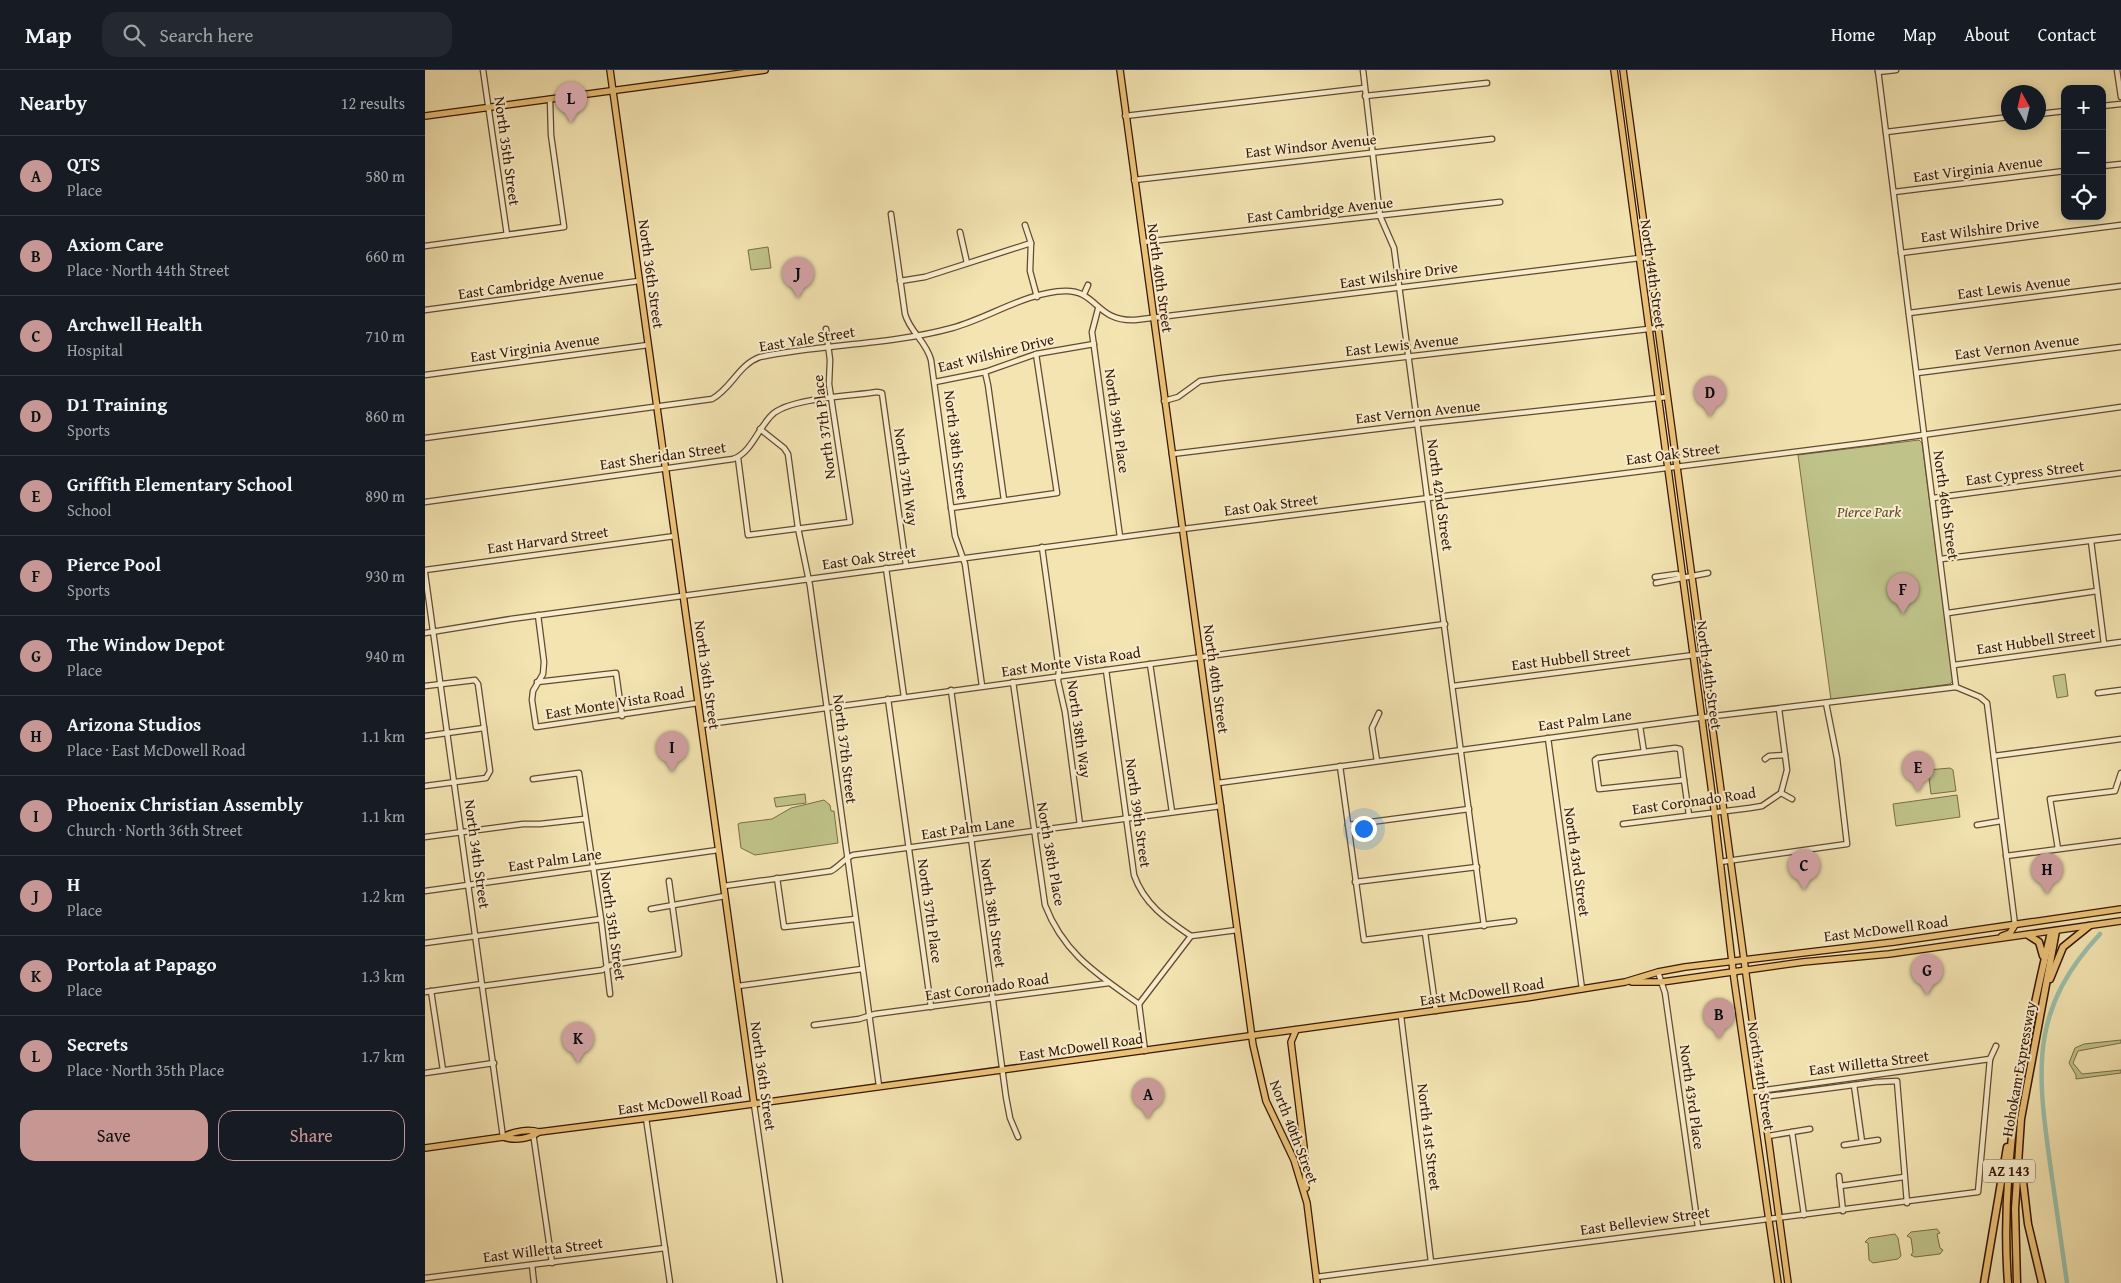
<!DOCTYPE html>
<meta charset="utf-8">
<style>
body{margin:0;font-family:"Gentium Book Plus",serif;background:#242831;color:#f1f3f6}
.controls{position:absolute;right:15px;top:15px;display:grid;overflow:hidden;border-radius:10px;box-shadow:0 2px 12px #0003}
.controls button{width:45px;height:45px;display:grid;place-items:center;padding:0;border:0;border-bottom:1px solid #363941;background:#171b24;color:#f1f3f6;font:25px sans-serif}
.compass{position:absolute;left:1576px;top:15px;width:45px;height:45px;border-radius:50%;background:#171b24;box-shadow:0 2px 12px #0003;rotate:352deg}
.you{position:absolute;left:938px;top:758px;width:18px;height:18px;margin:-12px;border:4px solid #fff;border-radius:50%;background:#1a73e8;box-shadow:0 0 0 8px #1a73e833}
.badge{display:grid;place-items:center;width:32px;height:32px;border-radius:50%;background:#c59692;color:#111;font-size:16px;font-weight:700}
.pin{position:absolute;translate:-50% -41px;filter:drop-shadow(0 1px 2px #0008)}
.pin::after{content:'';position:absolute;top:26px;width:18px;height:15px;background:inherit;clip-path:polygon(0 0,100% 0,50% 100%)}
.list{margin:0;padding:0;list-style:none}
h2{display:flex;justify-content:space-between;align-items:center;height:65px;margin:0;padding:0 20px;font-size:21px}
h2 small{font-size:16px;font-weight:400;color:#9ea1a6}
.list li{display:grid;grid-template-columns:32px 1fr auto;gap:15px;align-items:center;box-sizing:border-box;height:80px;padding:0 20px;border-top:1px solid #363941}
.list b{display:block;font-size:19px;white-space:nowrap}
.list p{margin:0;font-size:16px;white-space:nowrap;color:#9ea1a6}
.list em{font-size:16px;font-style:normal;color:#9ea1a6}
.actions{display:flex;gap:10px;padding:15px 20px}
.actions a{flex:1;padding:11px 0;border:1px solid #c59692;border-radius:15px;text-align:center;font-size:18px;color:#c59692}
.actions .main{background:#c59692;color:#111}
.icon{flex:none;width:28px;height:28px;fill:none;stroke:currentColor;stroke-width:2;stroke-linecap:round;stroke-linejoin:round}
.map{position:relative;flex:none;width:1696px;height:1213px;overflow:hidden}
header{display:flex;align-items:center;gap:30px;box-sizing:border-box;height:70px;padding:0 25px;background:#171b24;border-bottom:1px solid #363941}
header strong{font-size:24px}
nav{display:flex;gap:28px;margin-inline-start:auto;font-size:18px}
.search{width:350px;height:45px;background:#242831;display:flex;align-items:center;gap:12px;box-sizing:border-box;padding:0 18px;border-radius:15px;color:#9ea1a6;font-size:19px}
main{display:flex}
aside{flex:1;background:#171b24}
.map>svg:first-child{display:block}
</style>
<header>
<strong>Map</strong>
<div class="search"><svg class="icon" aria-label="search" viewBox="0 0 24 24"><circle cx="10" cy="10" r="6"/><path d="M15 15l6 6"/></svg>Search here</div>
<nav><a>Home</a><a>Map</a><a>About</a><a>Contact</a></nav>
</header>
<main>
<aside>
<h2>Nearby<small>12 results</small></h2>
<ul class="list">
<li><span class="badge">A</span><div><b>QTS</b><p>Place</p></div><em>580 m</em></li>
<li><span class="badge">B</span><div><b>Axiom Care</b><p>Place · North 44th Street</p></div><em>660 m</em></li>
<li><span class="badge">C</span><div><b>Archwell Health</b><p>Hospital</p></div><em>710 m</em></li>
<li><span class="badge">D</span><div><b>D1 Training</b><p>Sports</p></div><em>860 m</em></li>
<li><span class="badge">E</span><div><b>Griffith Elementary School</b><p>School</p></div><em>890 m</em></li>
<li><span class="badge">F</span><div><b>Pierce Pool</b><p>Sports</p></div><em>930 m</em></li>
<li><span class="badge">G</span><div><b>The Window Depot</b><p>Place</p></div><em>940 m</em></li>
<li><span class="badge">H</span><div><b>Arizona Studios</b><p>Place · East McDowell Road</p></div><em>1.1 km</em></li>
<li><span class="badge">I</span><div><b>Phoenix Christian Assembly</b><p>Church · North 36th Street</p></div><em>1.1 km</em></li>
<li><span class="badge">J</span><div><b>H</b><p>Place</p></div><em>1.2 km</em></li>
<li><span class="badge">K</span><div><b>Portola at Papago</b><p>Place</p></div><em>1.3 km</em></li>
<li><span class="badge">L</span><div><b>Secrets</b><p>Place · North 35th Place</p></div><em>1.7 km</em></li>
</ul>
<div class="actions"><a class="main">Save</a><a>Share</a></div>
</aside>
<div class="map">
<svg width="1696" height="1213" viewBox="0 0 1696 1213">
<rect width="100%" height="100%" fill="#f3e4b1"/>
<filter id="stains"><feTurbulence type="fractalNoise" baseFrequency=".004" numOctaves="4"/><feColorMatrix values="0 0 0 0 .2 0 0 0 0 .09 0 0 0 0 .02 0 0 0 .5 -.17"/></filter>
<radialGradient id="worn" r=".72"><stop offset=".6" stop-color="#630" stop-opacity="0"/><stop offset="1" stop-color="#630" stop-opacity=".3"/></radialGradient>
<g fill="#bfc389" stroke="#7a6c47">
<polygon points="343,177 346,198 326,200 323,180"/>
<polygon points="1494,370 1497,373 1528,611 1525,614 1406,630 1373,385"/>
<polygon points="1640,604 1643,626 1632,628 1628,606"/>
<polygon points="1525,698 1528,700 1531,721 1506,724 1503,700"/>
<polygon points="380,724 381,733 351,737 349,728"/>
<polygon points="1532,725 1535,747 1471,756 1468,734"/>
<polygon points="399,730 405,735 406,741 409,741 413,773 330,785 316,778 313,754 315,753 347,749 366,738"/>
<polygon points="1696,970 1696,973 1653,981 1648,993 1657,1004 1696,1000 1696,1003 1651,1009 1651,1005 1644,993 1650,978 1659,974"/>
<polygon points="1512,1159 1515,1163 1512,1164 1515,1178 1518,1180 1515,1184 1490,1187 1486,1185 1488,1182 1486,1168 1482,1166 1486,1162"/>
<polygon points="1470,1164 1473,1168 1476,1186 1473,1189 1448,1193 1444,1190 1443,1173 1440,1172 1444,1168"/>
</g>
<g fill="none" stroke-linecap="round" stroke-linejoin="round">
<path stroke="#9bbfaa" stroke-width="4.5" d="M1642 1213C1636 1171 1630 1128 1624 1086 1611 993 1608 936 1675 864"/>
<defs>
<g id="minor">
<polyline points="58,0 82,165"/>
<polyline points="938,0 955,146 969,178 1059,856"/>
<polyline points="1453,0 1531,617"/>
<polyline points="1692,0 1696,27"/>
<polyline points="1453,2 1471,0"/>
<polyline points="940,26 1062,13"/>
<polyline points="1677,36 1696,34"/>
<polyline points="1614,44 1640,41"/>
<polyline points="700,46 939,18"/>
<polyline points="1461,62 1584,47"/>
<polyline points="1677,96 1696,94"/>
<polyline points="709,110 1067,69"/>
<polyline points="1469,122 1640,101"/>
<path d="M466 144 480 244C485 262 501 271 506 290L530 466 540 494 557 616"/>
<polyline points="600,155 606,173 605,201 612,227"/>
<polyline points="535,162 542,193"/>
<polyline points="718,172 1075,132"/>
<polyline points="0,176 139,157 126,65 125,29"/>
<polyline points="1476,183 1696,155"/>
<polyline points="475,211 500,207 606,173"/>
<polyline points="659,224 663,215"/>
<polyline points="673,239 667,262 695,467"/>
<polyline points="0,240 214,211"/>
<polyline points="1484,243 1696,216"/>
<polyline points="560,302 563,315 579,430"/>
<polyline points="1492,303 1696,277"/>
<polyline points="0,305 223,275"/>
<polyline points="510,312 560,302 611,284 669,274"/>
<polyline points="739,331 753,327 775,311 797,308 1232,258"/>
<polyline points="335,359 359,378 363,384 373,458 385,516 454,1016"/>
<path d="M0 368 287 329C307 318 313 295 335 287 398 274 465 275 527 258 564 248 601 222 640 221 672 220 671 252 710 250L1223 187"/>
<polyline points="747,384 992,354 1242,327"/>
<polyline points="313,388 323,465 425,452 404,314 405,290 401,259"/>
<polyline points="1508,428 1696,403"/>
<path d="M0 432 308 389C327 383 334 355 349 343 369 328 426 326 452 322L457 323 481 495"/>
<polyline points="526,438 632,423 611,284"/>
<polyline points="1666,471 1679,574"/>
<polyline points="617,477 634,600 633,611 640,642 655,755"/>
<polyline points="1516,489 1696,467"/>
<polyline points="461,498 479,627"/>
<polyline points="0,500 250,466"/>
<polyline points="0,503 78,1067"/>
<polyline points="1230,507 1252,504 1258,507"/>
<polyline points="1231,513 1283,503"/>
<polyline points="1523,543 1672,521"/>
<polyline points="113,545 119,592 118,604 108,621 107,630 111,657 273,633"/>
<polyline points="0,563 86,549 750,460 1448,372 1696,337"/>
<polyline points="725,594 747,742"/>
<polyline points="1529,595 1696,572"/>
<path d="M681 600 709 805C719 834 741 849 766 866"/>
<polyline points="112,612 191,603 197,646"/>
<path d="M588 612 620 835C639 884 672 904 714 934L720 981"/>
<polyline points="0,616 50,610 53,614 65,701 61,708 0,716"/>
<polyline points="1028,616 1277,584"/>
<polyline points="526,620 581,1027 585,1048 593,1067"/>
<polyline points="1673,623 1696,620"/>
<polyline points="463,629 506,937"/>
<polyline points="1354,639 1362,700 1356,723"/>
<polyline points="276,655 1020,554"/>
<polyline points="1215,656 1219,682 1173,688 1170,690 1174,719 1259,710 1255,679 1250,678 1219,682"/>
<polyline points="0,666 59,658"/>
<polyline points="1123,668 1157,919"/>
<polyline points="1569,686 1696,669"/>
<polyline points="1340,689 1344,686 1360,685"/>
<polyline points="952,691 947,658 954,643"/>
<polyline points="915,696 939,870 1089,851"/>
<polyline points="108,709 154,703 176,849 185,924"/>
<polyline points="1259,710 1264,745"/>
<polyline points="793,713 1273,648 1531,617 1555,627 1562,633 1590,855"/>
<polyline points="1198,754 1325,738 1337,736 1356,723 1367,729"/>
<polyline points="923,755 1044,739"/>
<polyline points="1552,755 1576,751"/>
<polyline points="0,767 98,754 115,754 159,749"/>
<polyline points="1633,779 1625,729 1690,721 1696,703"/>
<polyline points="1581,786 1696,771"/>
<polyline points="1295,792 1422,774 1412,688 1401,633"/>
<polyline points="352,808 359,857 430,849"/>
<polyline points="930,812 1052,797"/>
<path d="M299 816 406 801C415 796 420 788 428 785L796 736"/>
<polyline points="0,821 293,780"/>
<polyline points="226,839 300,826"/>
<polyline points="1000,863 1011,941"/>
<polyline points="0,873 176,849"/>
<polyline points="1233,902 1240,923 1273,1157"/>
<polyline points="58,916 177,900 186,895 254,884 244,811"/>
<polyline points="313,916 437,899"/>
<polyline points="6,921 18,1000"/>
<polyline points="0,922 57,914"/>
<polyline points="714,934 766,866 812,860"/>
<polyline points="976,946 1006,1192"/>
<polyline points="389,955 434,949 450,944 684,913"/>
<polyline points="0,1003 69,993"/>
<polyline points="1429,1015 1437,1072"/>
<polyline points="1326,1022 1565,989"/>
<polyline points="1337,1027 1451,1012 1472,1011 1482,1133"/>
<polyline points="329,1034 355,1213"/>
<polyline points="221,1048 245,1213"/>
<polyline points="1367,1062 1379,1145"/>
<polyline points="108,1063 127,1193"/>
<polyline points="1343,1066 1385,1059"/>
<polyline points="1419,1075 1453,1070"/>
<polyline points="1414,1106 1418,1141"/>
<polyline points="1415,1116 1479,1107"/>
<polyline points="107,1195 109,1213"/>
<polyline points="891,1207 1553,1122 1565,989 1571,976"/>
<polyline points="0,1208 240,1178"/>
</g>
<g id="major">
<polyline points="185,0 329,1034"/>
<polyline points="695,0 828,975 841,1031 869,1090 882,1133 892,1213"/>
<polyline points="1189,0 1288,731 1309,909 1353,1213"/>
<polyline points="1198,0 1363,1213"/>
<polyline points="0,46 340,0"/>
<polyline points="1577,866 1585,863 1590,855"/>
<polyline points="1207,912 1237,912 1378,892 1464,884 1696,851"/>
<polyline points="871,960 866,972 879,1077 881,1118"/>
<path d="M78 1067C90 1071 104 1069 114 1062"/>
<path d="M0 1078 78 1067C89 1061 103 1059 114 1062L255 1044 1101 928 1200 912 1233 902 1260 897 1469 872 1696 839"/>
</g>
<g id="highway">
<polyline points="1603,865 1614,872 1618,886"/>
<polyline points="1625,909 1638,877 1664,856"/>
<polyline points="1596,1094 1603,1154 1617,1213"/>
<polyline points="1559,1213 1582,1077"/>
<path d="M1583 1213C1574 1095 1599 976 1626 862"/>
<polyline points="1592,1213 1590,1139 1596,1049 1631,861"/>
</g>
</defs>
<use href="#minor" stroke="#654930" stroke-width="7"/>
<use href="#major" stroke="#361505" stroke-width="8"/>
<use href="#highway" stroke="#361505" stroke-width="9"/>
<use href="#minor" stroke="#f7edcc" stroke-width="4.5"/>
<use href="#major" stroke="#eac278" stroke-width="5.5"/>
<use href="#highway" stroke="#eac278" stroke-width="6"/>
</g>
<g text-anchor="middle" stroke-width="4" stroke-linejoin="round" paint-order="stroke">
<rect fill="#f7edcc" stroke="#705641" stroke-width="1" x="1558" y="1089.5" width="52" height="23" rx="4"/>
<g font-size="14" font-weight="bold" fill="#361505">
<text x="1584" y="1106">AZ 143</text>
</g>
<g font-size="15" fill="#361505" stroke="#f7edcc">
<text transform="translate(886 76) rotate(-6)" y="5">East Windsor Avenue</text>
<text transform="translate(82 81) rotate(82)" y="5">North 35th Street</text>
<text transform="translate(1553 99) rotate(-7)" y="5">East Virginia Avenue</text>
<text transform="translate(895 140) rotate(-6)" y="5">East Cambridge Avenue</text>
<text transform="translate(1555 160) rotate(-7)" y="5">East Wilshire Drive</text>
<text transform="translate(226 204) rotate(82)" y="5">North 36th Street</text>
<text transform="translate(1228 204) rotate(82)" y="5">North 44th Street</text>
<text transform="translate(974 205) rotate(-8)" y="5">East Wilshire Drive</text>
<text transform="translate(735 208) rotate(82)" y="5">North 40th Street</text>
<text transform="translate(106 214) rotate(-8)" y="5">East Cambridge Avenue</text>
<text transform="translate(1589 217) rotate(-7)" y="5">East Lewis Avenue</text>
<text transform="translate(382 269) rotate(-9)" y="5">East Yale Street</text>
<text transform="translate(977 275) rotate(-6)" y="5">East Lewis Avenue</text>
<text transform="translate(1592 277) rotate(-7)" y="5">East Vernon Avenue</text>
<text transform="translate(110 278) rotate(-8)" y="5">East Virginia Avenue</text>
<text transform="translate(571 283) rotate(-14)" y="5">East Wilshire Drive</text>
<text transform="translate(993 342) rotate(-6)" y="5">East Vernon Avenue</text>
<text transform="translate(692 351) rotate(82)" y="5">North 39th Place</text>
<text transform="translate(399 357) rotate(-97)" y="5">North 37th Place</text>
<text transform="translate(531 375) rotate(83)" y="5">North 38th Street</text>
<text transform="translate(1248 384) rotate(-7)" y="5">East Oak Street</text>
<text transform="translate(238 386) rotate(-8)" y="5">East Sheridan Street</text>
<text transform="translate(1600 403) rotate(-7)" y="5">East Cypress Street</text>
<text transform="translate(481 407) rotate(82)" y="5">North 37th Way</text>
<text transform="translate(1015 425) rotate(82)" y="5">North 42nd Street</text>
<text transform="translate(846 435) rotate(-7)" y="5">East Oak Street</text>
<text transform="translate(1521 435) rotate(82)" y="5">North 46th Street</text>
<text transform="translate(123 470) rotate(-8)" y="5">East Harvard Street</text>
<text transform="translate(444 488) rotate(-8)" y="5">East Oak Street</text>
<text transform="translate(1611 571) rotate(-8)" y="5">East Hubbell Street</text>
<text transform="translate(1146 588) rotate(-7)" y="5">East Hubbell Street</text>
<text transform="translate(646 592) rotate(-8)" y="5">East Monte Vista Road</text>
<text transform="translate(282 605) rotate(82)" y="5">North 36th Street</text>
<text transform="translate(1284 605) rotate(82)" y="5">North 44th Street</text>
<text transform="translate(791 609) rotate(82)" y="5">North 40th Street</text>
<text transform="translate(190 633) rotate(-9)" y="5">East Monte Vista Road</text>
<text transform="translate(1160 650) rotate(-7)" y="5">East Palm Lane</text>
<text transform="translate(654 659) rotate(82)" y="5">North 38th Way</text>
<text transform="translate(420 679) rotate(83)" y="5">North 37th Street</text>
<text transform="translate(1269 731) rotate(-8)" y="5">East Coronado Road</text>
<text transform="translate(713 743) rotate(82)" y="5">North 39th Street</text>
<text transform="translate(543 758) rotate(-8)" y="5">East Palm Lane</text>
<text transform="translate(52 784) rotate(82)" y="5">North 34th Street</text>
<text transform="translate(626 784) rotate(80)" y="5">North 38th Place</text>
<text transform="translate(130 790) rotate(-8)" y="5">East Palm Lane</text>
<text transform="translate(1152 792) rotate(82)" y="5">North 43rd Street</text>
<text transform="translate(505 841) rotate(82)" y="5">North 37th Place</text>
<text transform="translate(568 843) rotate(82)" y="5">North 38th Street</text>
<text transform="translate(188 856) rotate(82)" y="5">North 35th Street</text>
<text transform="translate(1461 859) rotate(-7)" y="5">East McDowell Road</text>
<text transform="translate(562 917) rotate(-8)" y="5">East Coronado Road</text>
<text transform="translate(1057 922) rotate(-8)" y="5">East McDowell Road</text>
<text transform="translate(656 977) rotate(-8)" y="5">East McDowell Road</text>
<text transform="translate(1444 993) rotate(-7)" y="5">East Willetta Street</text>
<text transform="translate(1594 999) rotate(-80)" y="5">Hohokam Expressway</text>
<text transform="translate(338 1006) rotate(82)" y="5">North 36th Street</text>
<text transform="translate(1336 1006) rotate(81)" y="5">North 44th Street</text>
<text transform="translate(1267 1027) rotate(82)" y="5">North 43rd Place</text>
<text transform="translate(255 1031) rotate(-8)" y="5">East McDowell Road</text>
<text transform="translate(869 1062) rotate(69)" y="5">North 40th Street</text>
<text transform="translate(1004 1067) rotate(83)" y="5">North 41st Street</text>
<text transform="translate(1220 1151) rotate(-8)" y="5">East Belleview Street</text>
<text transform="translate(118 1180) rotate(-7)" y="5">East Willetta Street</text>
</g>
<g font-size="15" font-style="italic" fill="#5f492d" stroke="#f7edcc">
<text x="1444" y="447">Pierce Park</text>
</g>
</g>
<rect width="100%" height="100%" filter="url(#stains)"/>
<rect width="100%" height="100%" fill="url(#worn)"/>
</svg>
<div class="controls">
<button>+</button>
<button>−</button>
<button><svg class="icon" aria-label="locate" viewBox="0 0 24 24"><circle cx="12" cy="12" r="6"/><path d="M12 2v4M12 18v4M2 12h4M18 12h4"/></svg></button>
</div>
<svg class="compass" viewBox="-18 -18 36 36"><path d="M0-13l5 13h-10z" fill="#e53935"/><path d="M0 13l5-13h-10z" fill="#9ea1a6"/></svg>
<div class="you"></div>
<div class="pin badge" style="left:723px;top:1049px">A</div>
<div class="pin badge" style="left:1294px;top:969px">B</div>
<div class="pin badge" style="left:1379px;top:820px">C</div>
<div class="pin badge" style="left:1285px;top:347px">D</div>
<div class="pin badge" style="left:1493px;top:722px">E</div>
<div class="pin badge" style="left:1478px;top:544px">F</div>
<div class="pin badge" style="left:1502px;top:925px">G</div>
<div class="pin badge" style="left:1622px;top:824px">H</div>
<div class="pin badge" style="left:247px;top:702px">I</div>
<div class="pin badge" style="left:373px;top:228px">J</div>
<div class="pin badge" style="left:153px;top:993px">K</div>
<div class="pin badge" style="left:146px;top:53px">L</div>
</div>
</main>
